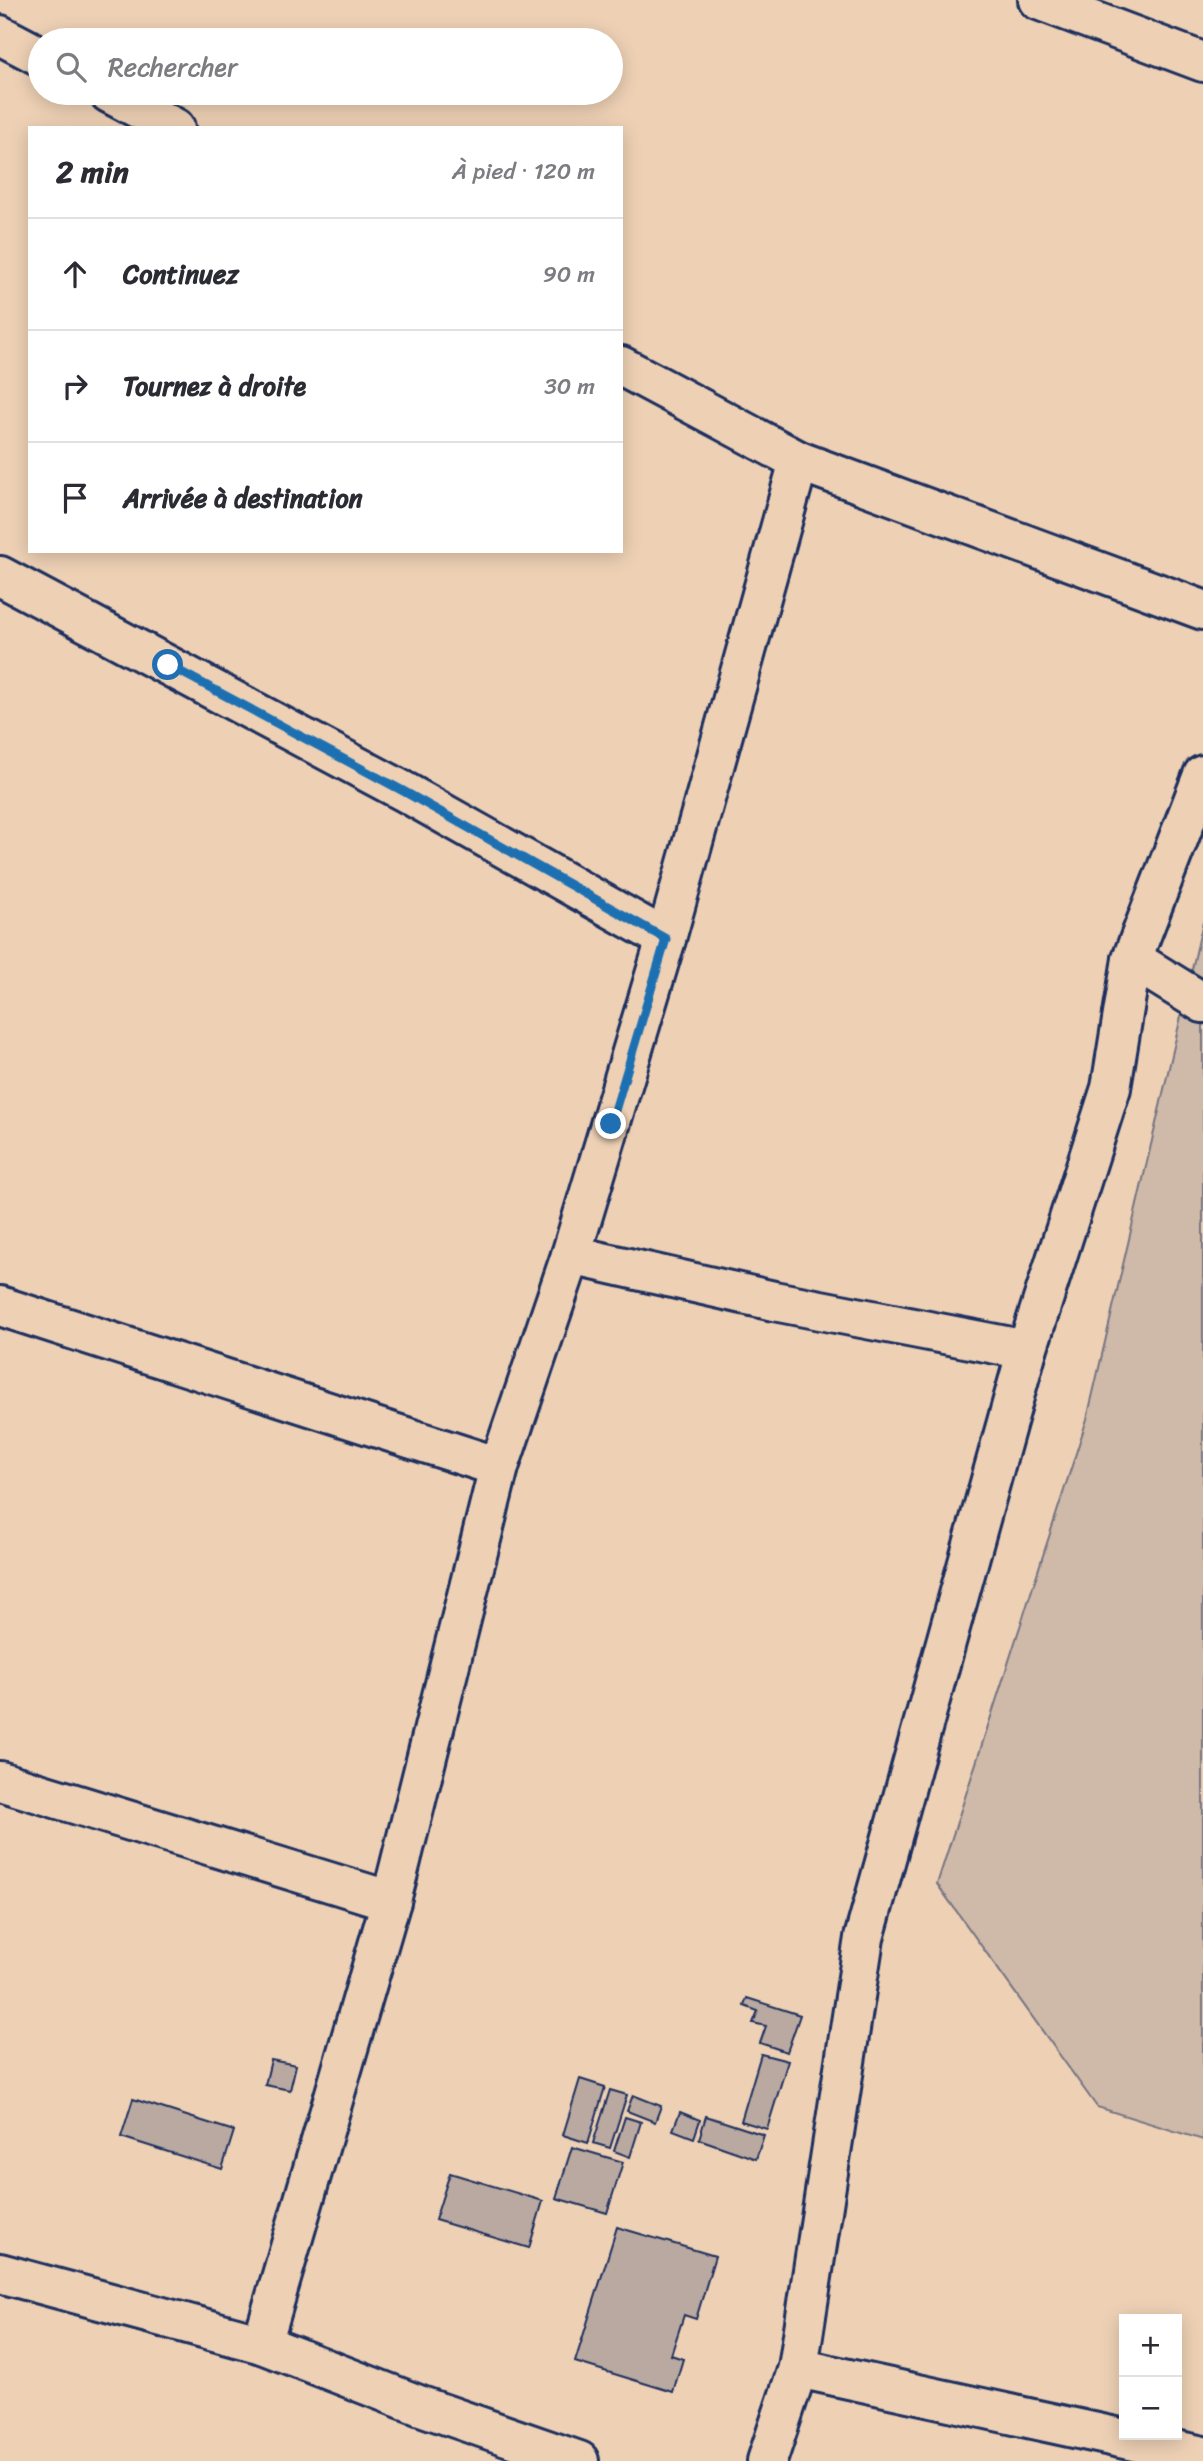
<!DOCTYPE html>
<html lang="fr">
<meta charset="utf-8">
<style>
body{margin:0;font-family:Sriracha,sans-serif;background:#f7f7f7;color:#2b2b33}
.controls{position:absolute;right:21px;bottom:21px;display:grid;overflow:hidden;border-radius:0px;box-shadow:0 4px 18px #0003}
.controls button{width:63px;height:63px;display:grid;place-items:center;padding:0;border:0;border-bottom:2px solid #e1e1e2;background:#fff;color:#2b2b33;font:35px sans-serif}
.stop{position:absolute;width:21px;height:21px;margin:-16px;border:5px solid #1f6fb2;border-radius:50%;background:#fff}
.stop.end{background:#1f6fb2;border-color:#fff;box-shadow:0 2px 7px #0008}
.list{margin:0;padding:0;list-style:none}
h2{display:flex;justify-content:space-between;align-items:center;height:91px;margin:0;padding:0 28px;font-size:30px}
h2 small{font-size:23px;font-weight:400;color:#7c7c81}
.list li{display:grid;grid-template-columns:46px 1fr auto;gap:21px;align-items:center;box-sizing:border-box;height:112px;padding:0 28px;border-top:2px solid #e1e1e2}
.list b{display:block;font-size:26px;white-space:nowrap}
.list em{font-size:23px;font-style:normal;color:#7c7c81}
.icon{flex:none;width:38px;height:38px;fill:none;stroke:currentColor;stroke-width:2;stroke-linecap:round;stroke-linejoin:round}
.map{position:relative;flex:none;width:1203px;height:2461px;overflow:hidden}
.search{position:absolute;background:#fff;box-shadow:0 4px 18px #0003;left:28px;top:28px;width:595px;height:77px;display:flex;align-items:center;gap:18px;box-sizing:border-box;padding:0 24px;border-radius:38px;color:#7c7c81;font-size:26px}
.panel{position:absolute;background:#fff;box-shadow:0 4px 18px #0003;left:28px;top:126px;width:595px;height:427px;border-radius:0px}
.map>svg:first-child{display:block}
</style>
<div class="map">
<svg width="1203" height="2461" viewBox="0 0 1203 2461">
<rect width="100%" height="100%" fill="#eed1b5"/>
<filter id="ink" filterUnits="userSpaceOnUse"><feTurbulence type="fractalNoise" baseFrequency=".0143" numOctaves="2"/><feDisplacementMap in="SourceGraphic" scale="14" xChannelSelector="R" yChannelSelector="G"/><feConvolveMatrix kernelMatrix="1 2 1 2 8 2 1 2 1" color-interpolation-filters="sRGB"/></filter>
<g filter="url(#ink)">
<polygon fill="#cfb9a8" stroke="#757483" stroke-width="2" points="1203,922 1203,2140 1097,2107 937,1884 1087,1419"/>
<g fill="#baa9a0" stroke="#1b2f5e" stroke-width="2">
<polygon points="747,1998 800,2015 787,2052 760,2043 766,2026 753,2023 758,2011 744,2006"/>
<polygon points="761,2054 788,2061 767,2129 741,2121"/>
<polygon points="271,2060 296,2065 290,2090 265,2085"/>
<polygon points="580,2079 605,2087 588,2143 563,2135"/>
<polygon points="610,2090 627,2095 610,2148 593,2143"/>
<polygon points="633,2095 661,2106 655,2122 627,2111"/>
<polygon points="133,2099 234,2131 222,2169 121,2137"/>
<polygon points="680,2112 700,2120 694,2138 673,2130"/>
<polygon points="706,2116 764,2135 756,2159 699,2139"/>
<polygon points="625,2117 641,2122 630,2157 614,2151"/>
<polygon points="572,2147 623,2162 607,2213 556,2198"/>
<polygon points="450,2173 543,2201 529,2248 435,2220"/>
<polygon points="617,2227 715,2256 696,2319 684,2315 671,2355 683,2359 673,2392 575,2362"/>
</g>
<g fill="none" stroke-linecap="round" stroke-linejoin="round">
<defs>
<g id="street">
<polyline points="1038,0 1203,62"/>
<polyline points="0,35 40,56"/>
<polyline points="109,93 175,128"/>
<polyline points="621,366 799,461 1203,610"/>
<polyline points="0,576 405,792 666,939"/>
<polyline points="1132,959 1203,1003"/>
<polyline points="571,1255 774,1301 1027,1350"/>
<polyline points="0,1306 499,1467"/>
<polyline points="0,1781 391,1901"/>
<polyline points="0,2273 262,2344 421,2406 579,2461"/>
<polyline points="262,2344 391,1901 499,1467 571,1255 666,939 799,461"/>
<polyline points="798,2368 1203,2456"/>
<polyline points="767,2461 798,2368 864,1938 1027,1350 1111,1088 1132,959 1203,775"/>
</g>
</defs>
<use href="#street" stroke="#1b2f5e" stroke-width="44"/>
<use href="#street" stroke="#eed1b5" stroke-width="38"/>
</g>
</g>
<g fill="none" stroke-linecap="round" stroke-linejoin="round" filter="url(#ink)">
<polyline stroke="#1f6fb2" stroke-width="9" points="168,665 405,792 666,939 611,1124"/>
</g>
</svg>
<div class="controls">
<button>+</button>
<button>−</button>
</div>
<div class="stop" style="left:168px;top:665px"></div>
<div class="stop end" style="left:611px;top:1124px"></div>
<div class="search"><svg class="icon" aria-label="search" viewBox="0 0 24 24"><circle cx="10" cy="10" r="6"/><path d="M15 15l6 6"/></svg>Rechercher</div>
<section class="panel">
<h2>2 min<small>À pied · 120 m</small></h2>
<ul class="list">
<li><svg class="icon" aria-label="ahead" viewBox="0 0 24 24"><path d="M12 20V5M6 11l6-6 6 6"/></svg><div><b>Continuez</b></div><em>90 m</em></li>
<li><svg class="icon" aria-label="right" viewBox="0 0 24 24"><path d="M7 20v-9h11M14 6l5 5-5 5"/></svg><div><b>Tournez à droite</b></div><em>30 m</em></li>
<li><svg class="icon" aria-label="arrive" viewBox="0 0 24 24"><path d="M6 21V4h12l-3 4 3 4H6"/></svg><div><b>Arrivée à destination</b></div></li>
</ul>
</section>
</div>
